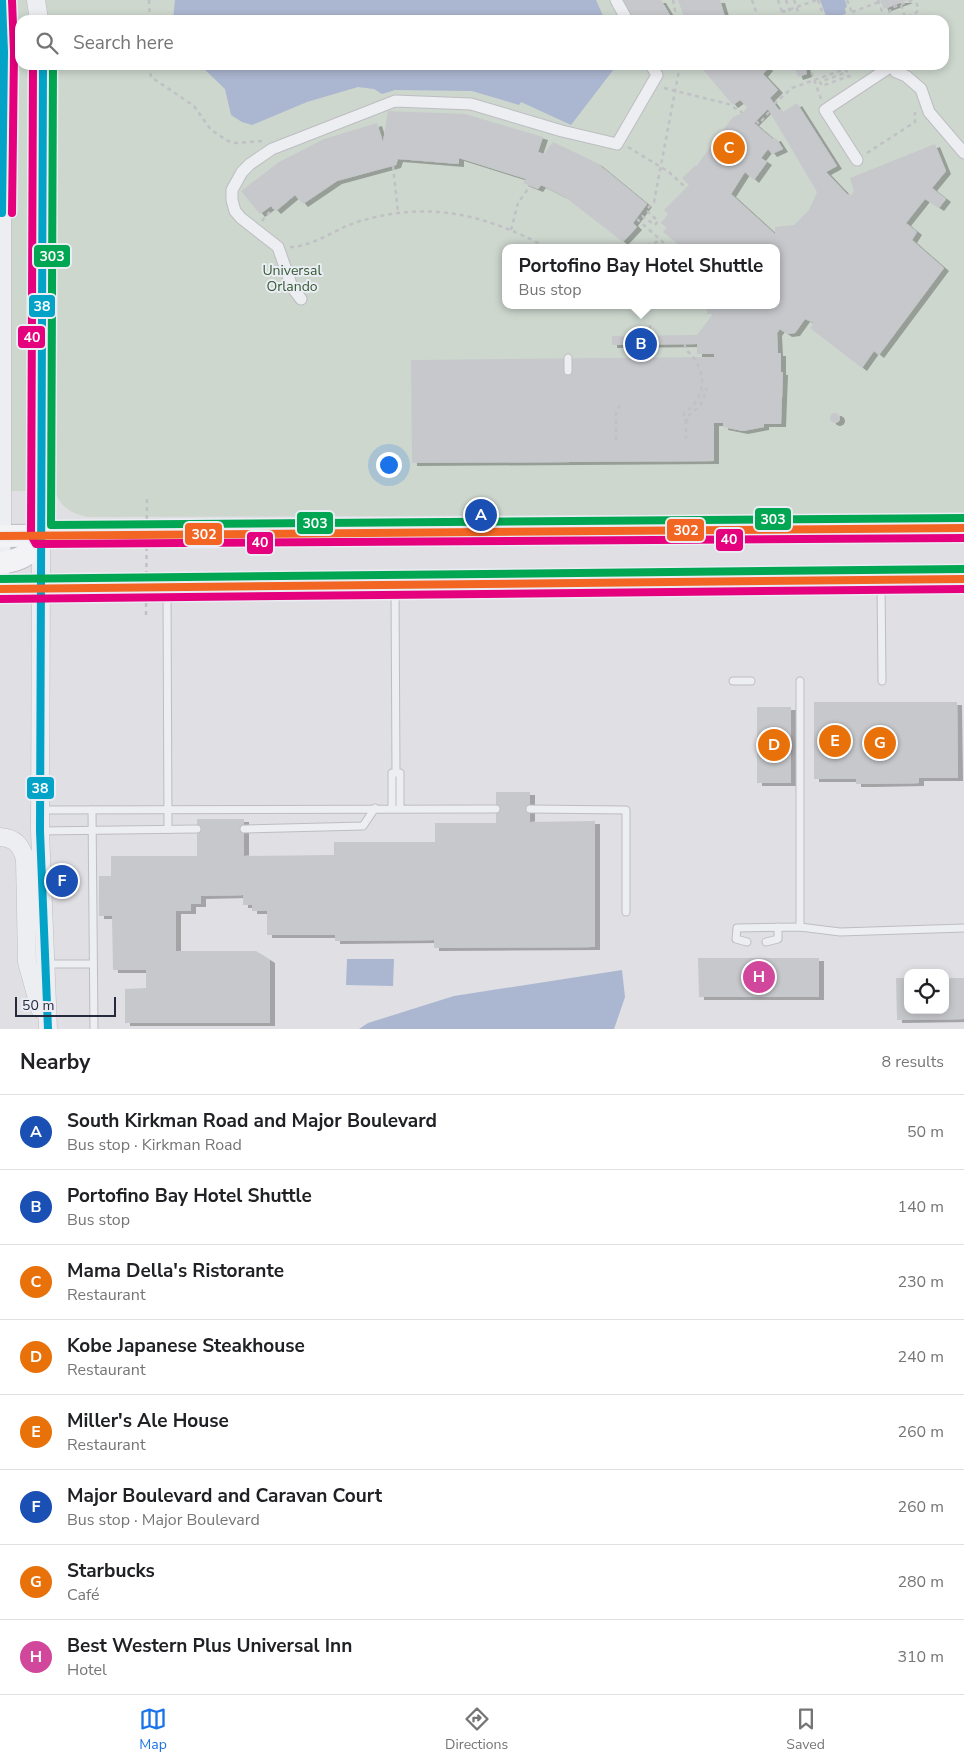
<!DOCTYPE html>
<meta charset="utf-8">
<style>
body{margin:0;font-family:"Nunito Sans",sans-serif;background:#f2f2f2;color:#202124}
.controls{position:absolute;right:15px;bottom:15px;display:grid;overflow:hidden;border-radius:10px;box-shadow:0 2px 8px #0003}
.controls button{width:45px;height:45px;display:grid;place-items:center;padding:0;border:0;border-bottom:1px solid #e0e0e0;background:#fff;color:#202124;font:25px sans-serif}
.scale{position:absolute;left:15px;bottom:12px;width:101px;box-sizing:border-box;padding-left:5px;border:2px solid #252a3d;border-top:0;font-size:14px;line-height:18px;white-space:nowrap;color:#252a3d;-webkit-text-stroke:4px #ebedf4;paint-order:stroke}
.you{position:absolute;left:388px;top:464px;width:18px;height:18px;margin:-12px;border:4px solid #fff;border-radius:50%;background:#1a73e8;box-shadow:0 0 0 8px #1a73e833}
.badge{display:grid;place-items:center;width:32px;height:32px;border-radius:50%;background:#1a73e8;color:#fff;font-size:16px;font-weight:700}
.pin{position:absolute;translate:-50% -50%;border:2px solid #fff;box-shadow:0 1px 5px #0006}
.popup{position:absolute;left:502px;top:244px;width:278px;height:65px;box-sizing:border-box;display:grid;place-content:center;border-radius:10px;background:#fff;filter:drop-shadow(0 1px 4px #0005);font-size:16px;white-space:nowrap;color:#757577}
.popup b{font-size:19px;color:#202124}
.popup::after{content:'';position:absolute;left:50%;top:100%;margin-left:-10px;border:10px solid transparent;border-top-color:#fff}
.list{margin:0;padding:0;list-style:none}
h2{display:flex;justify-content:space-between;align-items:center;height:65px;margin:0;padding:0 20px;font-size:21px}
h2 small{font-size:16px;font-weight:400;color:#757577}
.list li{display:grid;grid-template-columns:32px 1fr auto;gap:15px;align-items:center;box-sizing:border-box;height:75px;padding:0 20px;border-top:1px solid #e0e0e0}
.list b{display:block;font-size:19px;white-space:nowrap}
.list p{margin:0;font-size:16px;white-space:nowrap;color:#757577}
.list em{font-size:16px;font-style:normal;color:#757577}
.icon{flex:none;width:28px;height:28px;fill:none;stroke:currentColor;stroke-width:2;stroke-linecap:round;stroke-linejoin:round}
.map{position:relative;flex:none;width:964px;height:1029px;overflow:hidden}
.search{position:absolute;background:#fff;box-shadow:0 2px 8px #0003;left:15px;right:15px;top:15px;height:55px;display:flex;align-items:center;gap:12px;box-sizing:border-box;padding:0 18px;border-radius:15px;color:#757577;font-size:19px}
.sheet{height:665px;background:#fff}
nav{display:flex;justify-content:space-around;align-items:center;box-sizing:border-box;height:70px;border-top:1px solid #e0e0e0;background:#fff;font-size:14px;color:#757577}
nav a{display:grid;justify-items:center;gap:2px}
nav .on{color:#1a73e8}
.map>svg:first-child{display:block}
</style>
<div class="map">
<svg width="964" height="1029" viewBox="0 0 964 1029">
<defs>
<filter id="shadow"><feDropShadow dx="5" dy="3" stdDeviation="0" flood-color="#0004"/></filter>
</defs>
<rect width="100%" height="100%" fill="#dfdfe4"/>
<path fill="#cdd7ce" fill-rule="evenodd" d="M0 0H964V514L88 517C72 514 60 507 55 491H0ZM20 20H944V65H20ZM506 248H776V305H506Z"/>
<g fill="#abb7d0">
<polygon points="175,0 596,0 605,20 173,20"/>
<polygon points="820,0 845,0 847,7 845,8 846,13 839,18 830,19 828,16 826,16"/>
<polygon points="200,65 617,65 571,125 521,102 519,105 472,91 395,90 382,94 374,89 358,87 307,102 252,125 242,122 231,115 225,89"/>
<polygon points="347,959 394,959 393,986 346,985"/>
<polygon points="622,970 625,997 614,1029 359,1029 368,1023 454,996"/>
</g>
<g fill="#c7c8cc" fill-rule="evenodd" filter="url(#shadow)">
<polygon points="623,0 661,0 673,20 633,20"/>
<polygon points="678,0 720,0 726,20 685,20"/>
<polygon points="880,0 908,0 884,9"/>
<path d="M699 65H765L768 68 763 74 778 90 770 98 779 110 781 109 783 112 797 103 837 166 826 172 847 194 851 195 854 191 850 178 935 144 946 171 932 188 946 199 939 208 925 199 906 223 917 232 912 240 944 268 879 355 874 351 862 368 810 328 814 323 805 319 795 333 787 334 780 329 777 333 778 353H781V372H783L781 424H764V427L743 431 723 427V423H714V461L412 463 411 360 714 357V354H697V344L612 345V336L697 335 713 314H707V305H776V248H678L680 246 663 232 667 228 661 223 668 214 664 210 689 185 682 178 696 165 700 168 697 165 733 117 743 113 747 107 740 100 733 105ZM768 109 817 192 809 210 794 225 775 227V234L731 194 745 172 754 180 767 162 761 158 768 149 772 154 783 149 776 138 773 139 754 123Z"/>
<polygon points="805,66 807,74 798,77 795,69"/>
<polygon points="388,111 465,114 543,137 538,152 544,154 553,142 597,163 647,204 633,223 637,227 623,242 565,197 541,185 538,189 523,183 526,179 459,158 459,164 398,159 396,165 337,181 303,204 295,195 276,211 271,206 260,214 241,191 279,162 324,139 377,123 383,142"/>
<circle cx="835" cy="418" r="5"/>
<polygon points="814,702 957,702 958,778 919,778 919,783 869,784 856,784 856,779 814,779"/>
<rect x="757" y="707" width="34" height="76"/>
<polygon points="496,792 530,792 530,822 595,821 595,947 434,948 434,940 335,941 335,935 267,935 267,911 252,911 252,905 243,905 243,895 201,896 201,904 191,904 191,911 176,911 176,951 256,951 270,960 270,1023 125,1023 125,989 146,988 146,970 113,970 112,916 99,916 99,876 111,876 111,856 197,856 197,819 244,819 244,856 334,855 334,842 435,842 435,823 496,823"/>
<polygon points="698,958 819,958 819,997 699,997"/>
<polygon points="896,978 908,978 908,1010 945,1010 945,978 964,978 964,1019 897,1020"/>
</g>
<g fill="none" stroke-linecap="round" stroke-linejoin="round">
<defs>
<g id="service">
<polyline points="568,358 568,371"/>
<polyline points="881,582 882,681"/>
<polyline points="395,587 396,773"/>
<polyline points="167,591 168,829"/>
<polyline points="733,681 751,681"/>
<polyline points="800,681 800,927"/>
<polyline points="392,773 392,808"/>
<polyline points="400,773 400,808"/>
<polyline points="530,809 626,810 626,912"/>
<polyline points="40,810 496,809"/>
<polyline points="92,810 94,1029"/>
<polyline points="244,829 363,826 375,808"/>
<polyline points="40,831 197,829"/>
<polyline points="747,942 736,939 737,928 800,927 840,932 964,928"/>
<polyline points="766,942 778,939 778,927"/>
<polyline points="46,964 93,964"/>
</g>
<g id="pedestrian">
<polyline points="616,0 627,20"/>
<polyline points="892,65 896,72 906,76 921,89 929,112 964,153"/>
<polyline points="857,160 825,110 893,65"/>
<polyline points="301,299 292,287 278,247 241,218 235,211 232,200 232,190 242,172 250,164 272,149 395,101 471,104 562,131 617,144 657,75 651,65"/>
</g>
<g id="tertiary">
<polyline points="36,0 39,20"/>
<polyline points="43,65 40,831 48,1029"/>
<polyline points="0,575 2,536 2,128 4,52 2,0"/>
<path d="M0 837C15 838 21 845 25 859L27 962 40 1009"/>
</g>
<g id="primary">
<polyline points="0,536 964,528"/>
<path d="M0 563C18 561 35 554 41 535"/>
<polyline points="0,589 964,579"/>
</g>
</defs>
<use href="#service" stroke="#bdbdc2" stroke-width="9"/>
<use href="#pedestrian" stroke="#bdbdc2" stroke-width="13"/>
<use href="#tertiary" stroke="#bdbdc2" stroke-width="19"/>
<use href="#primary" stroke="#bbbcc2" stroke-width="24"/>
<g stroke="#c0c0c5" stroke-width="2.5" stroke-dasharray="4 4" stroke-linecap="butt">
<polyline points="149,0 150,20"/>
<polyline points="673,0 677,20"/>
<polyline points="752,0 759,20"/>
<polyline points="778,0 785,20"/>
<polyline points="786,0 793,20"/>
<polyline points="794,0 801,20"/>
<polyline points="818,0 825,20"/>
<polyline points="847,0 855,20"/>
<polyline points="878,0 885,20"/>
<polyline points="901,5 905,17"/>
<polyline points="782,12 817,0"/>
<polyline points="852,12 879,2"/>
<polyline points="839,20 853,15"/>
<polyline points="891,20 888,15 891,8 911,1 917,4 918,10 915,14 898,20"/>
<polyline points="149,65 151,77 194,106 211,130 228,141 235,143 262,141"/>
<polyline points="809,65 821,99"/>
<polyline points="790,69 801,65"/>
<polyline points="664,88 728,104 743,113"/>
<polyline points="774,104 792,88 845,69 847,72 820,82 822,86 849,76 851,77"/>
<polyline points="756,121 759,124 769,112"/>
<polyline points="628,147 669,172 686,188"/>
<polyline points="867,153 915,122 915,112"/>
<polyline points="393,166 398,212"/>
<polyline points="262,221 273,208"/>
<polyline points="511,230 518,203 530,186"/>
<path d="M290 247C315 246 333 230 357 222 428 200 484 214 548 248"/>
<polyline points="639,248 662,240"/>
<polyline points="670,248 638,220 642,216 655,225 658,221 646,210 654,202 680,65"/>
<polyline points="650,325 650,335"/>
<polyline points="650,344 650,358"/>
<path d="M685 344V349C708 368 708 397 684 413V420H688V416L700 406 707 389 702 388"/>
<polyline points="686,420 686,439"/>
<polyline points="616,440 616,412 621,403"/>
</g>
<use href="#service" stroke="#edeef1" stroke-width="7"/>
<use href="#pedestrian" stroke="#edeef1" stroke-width="11"/>
<use href="#tertiary" stroke="#edeef1" stroke-width="18"/>
<use href="#primary" stroke="#f3f3f5" stroke-width="22"/>
<polyline stroke="#c0c0c5" stroke-width="2.5" stroke-dasharray="4 4" stroke-linecap="butt" points="146,615 147,499"/>
<defs>
<g id="bus-1">
<polyline points="2,0 4,52 2,213"/>
<polyline points="43,65 40,831 48,1029"/>
</g>
<g id="bus-2">
<polyline points="33,65 31,535 36,544 964,538"/>
<polyline points="12,213 14,52 12,0"/>
<polyline points="0,599 964,589"/>
</g>
<g id="bus-3">
<polyline points="53,65 51,525 964,518"/>
<polyline points="0,579 964,569"/>
</g>
<g id="bus-4">
<polyline points="0,536 964,528"/>
<polyline points="0,589 964,579"/>
</g>
</defs>
<use href="#bus-1" stroke="#ebedf4" stroke-width="11"/>
<use href="#bus-2" stroke="#ebedf4" stroke-width="11"/>
<use href="#bus-3" stroke="#ebedf4" stroke-width="11"/>
<use href="#bus-4" stroke="#ebedf4" stroke-width="11"/>
<use href="#bus-1" stroke="#02a3c7" stroke-width="8"/>
<use href="#bus-2" stroke="#e5007d" stroke-width="8"/>
<use href="#bus-3" stroke="#00a651" stroke-width="8"/>
<use href="#bus-4" stroke="#f26522" stroke-width="8"/>
</g>
<g text-anchor="middle" stroke-width="4" stroke-linejoin="round" paint-order="stroke">
<g font-size="14" fill="#345932" stroke="#ebedf4">
<text x="292" y="275">Universal<tspan x="292" dy="16">Orlando</tspan></text>
</g>
</g>
<g stroke="#ebedf4" stroke-width="2">
<rect x="33" y="244" width="38" height="24" rx="5" fill="#00a651"/>
<rect x="28" y="294" width="28" height="24" rx="5" fill="#02a3c7"/>
<rect x="17" y="325" width="29" height="24" rx="5" fill="#e5007d"/>
<rect x="754" y="507" width="38" height="24" rx="5" fill="#00a651"/>
<rect x="296" y="511" width="38" height="24" rx="5" fill="#00a651"/>
<rect x="666" y="518" width="39" height="24" rx="5" fill="#f26522"/>
<rect x="184" y="522" width="39" height="24" rx="5" fill="#f26522"/>
<rect x="715" y="528" width="29" height="24" rx="5" fill="#e5007d"/>
<rect x="246" y="531" width="28" height="24" rx="5" fill="#e5007d"/>
<rect x="26" y="776" width="29" height="24" rx="5" fill="#02a3c7"/>
</g>
<g font-size="14" text-anchor="middle" font-weight="bold" fill="#fff">
<text x="52" y="261">303</text>
<text x="42" y="311">38</text>
<text x="32" y="342">40</text>
<text x="773" y="524">303</text>
<text x="315" y="528">303</text>
<text x="686" y="535">302</text>
<text x="204" y="539">302</text>
<text x="729" y="544">40</text>
<text x="260" y="547">40</text>
<text x="40" y="793">38</text>
</g>
</svg>
<div class="controls">
<button><svg class="icon" aria-label="locate" viewBox="0 0 24 24"><circle cx="12" cy="12" r="6"/><path d="M12 2v4M12 18v4M2 12h4M18 12h4"/></svg></button>
</div>
<div class="scale">50 m</div>
<div class="you"></div>
<div class="pin badge" style="left:481px;top:515px;background:#1a4fb4">A</div>
<div class="pin badge" style="left:641px;top:344px;background:#1a4fb4">B</div>
<div class="popup"><b>Portofino Bay Hotel Shuttle</b>Bus stop</div>
<div class="pin badge" style="left:729px;top:148px;background:#e8710a">C</div>
<div class="pin badge" style="left:774px;top:745px;background:#e8710a">D</div>
<div class="pin badge" style="left:835px;top:741px;background:#e8710a">E</div>
<div class="pin badge" style="left:62px;top:881px;background:#1a4fb4">F</div>
<div class="pin badge" style="left:880px;top:743px;background:#e8710a">G</div>
<div class="pin badge" style="left:759px;top:977px;background:#d1479c">H</div>
<div class="search"><svg class="icon" aria-label="search" viewBox="0 0 24 24"><circle cx="10" cy="10" r="6"/><path d="M15 15l6 6"/></svg>Search here</div>
</div>
<section class="sheet">
<h2>Nearby<small>8 results</small></h2>
<ul class="list">
<li><span class="badge" style="background:#1a4fb4">A</span><div><b>South Kirkman Road and Major Boulevard</b><p>Bus stop · Kirkman Road</p></div><em>50 m</em></li>
<li><span class="badge" style="background:#1a4fb4">B</span><div><b>Portofino Bay Hotel Shuttle</b><p>Bus stop</p></div><em>140 m</em></li>
<li><span class="badge" style="background:#e8710a">C</span><div><b>Mama Della's Ristorante</b><p>Restaurant</p></div><em>230 m</em></li>
<li><span class="badge" style="background:#e8710a">D</span><div><b>Kobe Japanese Steakhouse</b><p>Restaurant</p></div><em>240 m</em></li>
<li><span class="badge" style="background:#e8710a">E</span><div><b>Miller's Ale House</b><p>Restaurant</p></div><em>260 m</em></li>
<li><span class="badge" style="background:#1a4fb4">F</span><div><b>Major Boulevard and Caravan Court</b><p>Bus stop · Major Boulevard</p></div><em>260 m</em></li>
<li><span class="badge" style="background:#e8710a">G</span><div><b>Starbucks</b><p>Café</p></div><em>280 m</em></li>
<li><span class="badge" style="background:#d1479c">H</span><div><b>Best Western Plus Universal Inn</b><p>Hotel</p></div><em>310 m</em></li>
</ul>
</section>
<nav>
<a class="on"><svg class="icon" aria-label="map" viewBox="0 0 24 24"><path d="M3 6l6-2 6 2 6-2v14l-6 2-6-2-6 2zM9 4v14M15 6v14"/></svg>Map</a>
<a><svg class="icon" aria-label="directions" viewBox="0 0 24 24"><path d="M12 3l9 9-9 9-9-9zM9 14v-3h6M13 9l2 2-2 2"/></svg>Directions</a>
<a><svg class="icon" aria-label="saved" viewBox="0 0 24 24"><path d="M7 4h10v16l-5-4-5 4z"/></svg>Saved</a>
</nav>
